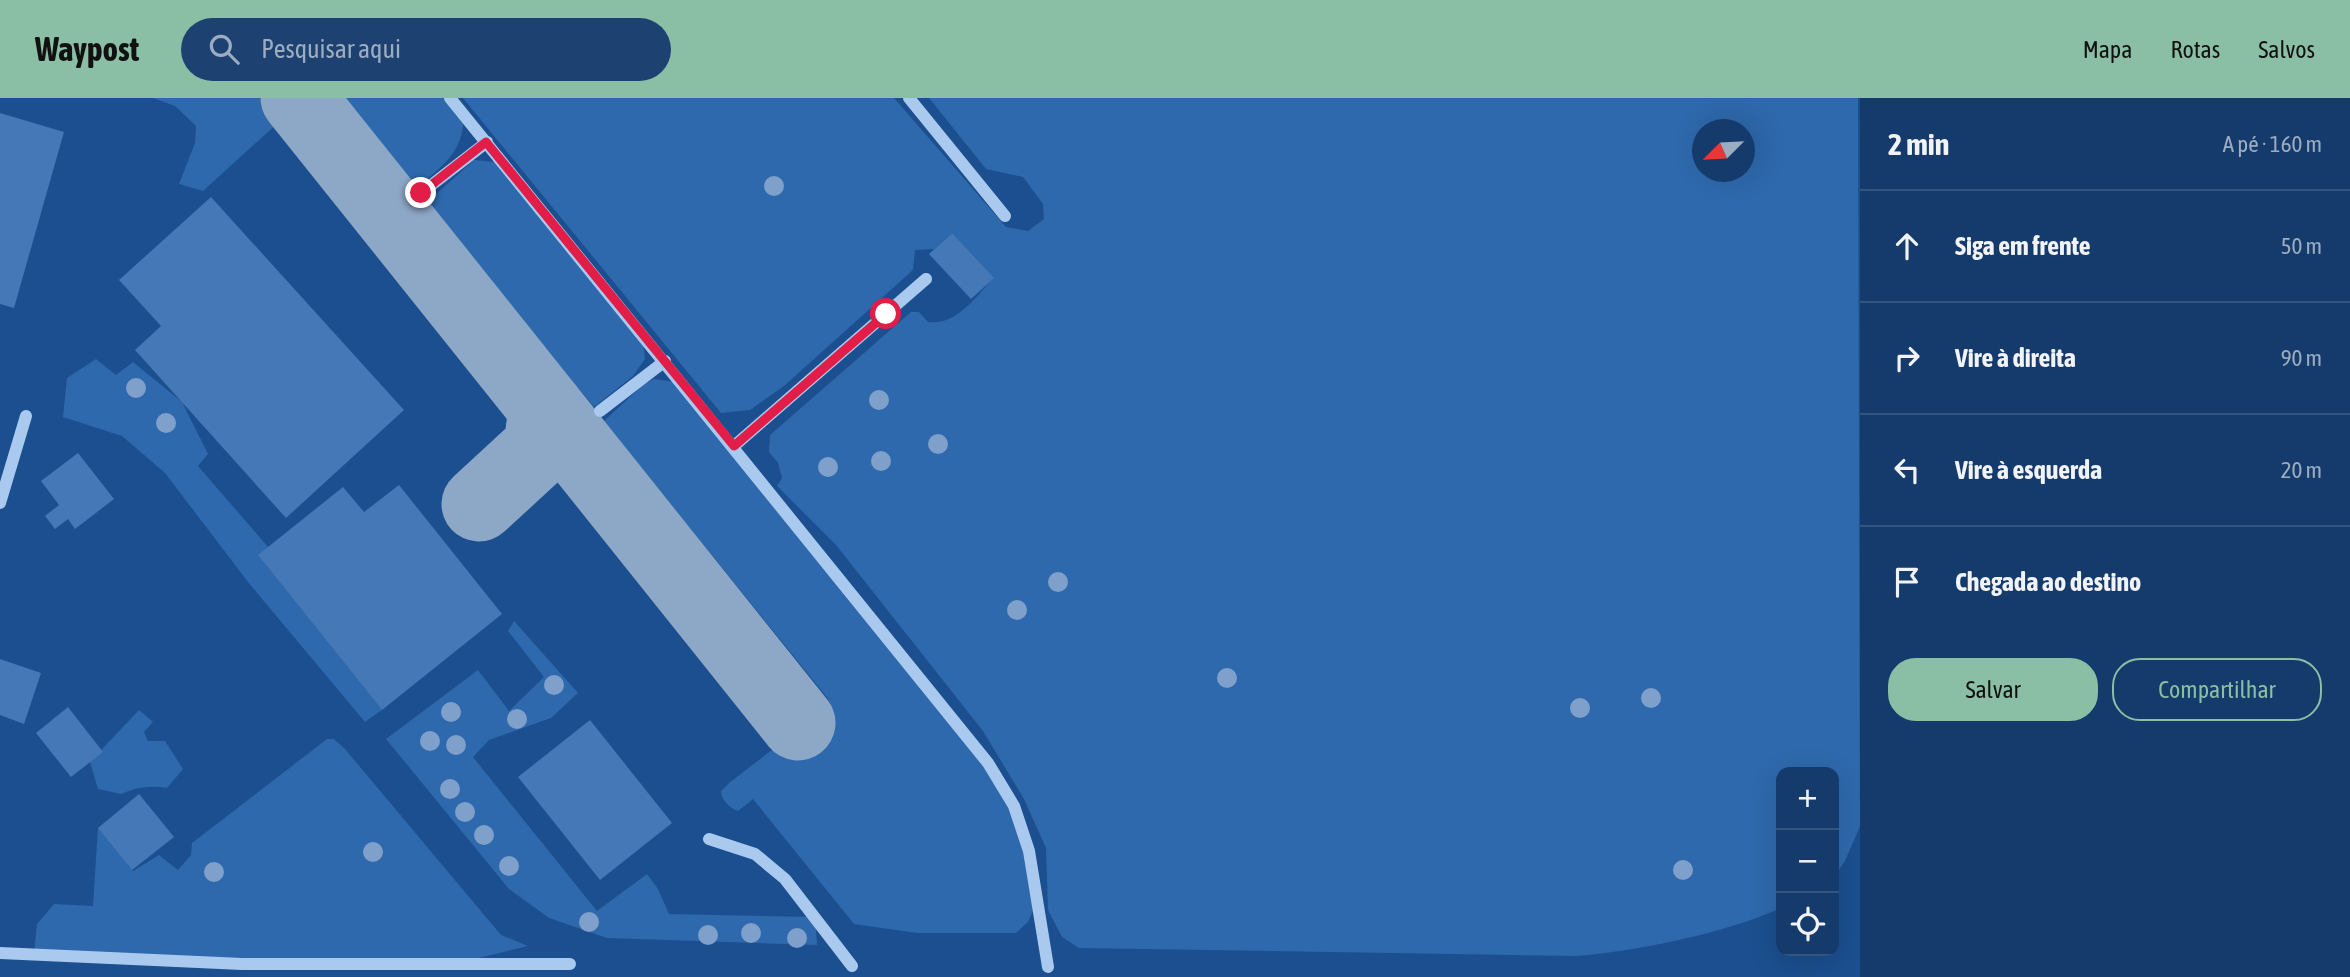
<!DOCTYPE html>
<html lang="pt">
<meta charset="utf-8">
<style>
body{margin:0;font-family:"Asap Condensed",sans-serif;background:#1d4271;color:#f1f3f6}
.controls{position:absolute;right:21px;bottom:21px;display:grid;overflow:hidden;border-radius:14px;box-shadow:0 7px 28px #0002}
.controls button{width:63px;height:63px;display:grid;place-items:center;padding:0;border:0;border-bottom:2px solid #33557e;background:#143b6b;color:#f1f3f6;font:35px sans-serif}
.compass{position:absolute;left:1692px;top:21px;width:63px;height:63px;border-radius:50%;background:#143b6b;box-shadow:0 7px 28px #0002;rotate:246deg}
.stop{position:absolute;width:21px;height:21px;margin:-16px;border:5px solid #e11d48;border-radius:50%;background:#fff}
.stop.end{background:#e11d48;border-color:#fff;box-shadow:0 2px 7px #0008}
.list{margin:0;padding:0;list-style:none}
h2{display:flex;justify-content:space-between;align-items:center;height:91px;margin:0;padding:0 28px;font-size:30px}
h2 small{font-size:23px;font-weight:400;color:#9dadc1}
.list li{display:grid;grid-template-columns:46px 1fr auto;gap:21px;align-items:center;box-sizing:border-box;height:112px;padding:0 28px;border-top:2px solid #33557e}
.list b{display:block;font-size:26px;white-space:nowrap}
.list em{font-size:23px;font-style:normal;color:#9dadc1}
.actions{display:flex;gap:14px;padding:21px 28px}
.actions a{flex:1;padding:16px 0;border:2px solid #8abfa5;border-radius:28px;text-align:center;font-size:24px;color:#8abfa5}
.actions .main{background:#8abfa5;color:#111}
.icon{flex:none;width:38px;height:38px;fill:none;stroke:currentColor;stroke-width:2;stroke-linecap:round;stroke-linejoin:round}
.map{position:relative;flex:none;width:1860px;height:879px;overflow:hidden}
header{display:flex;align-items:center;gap:42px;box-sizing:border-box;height:98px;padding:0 35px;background:#8abfa5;color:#111}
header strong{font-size:33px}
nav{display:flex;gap:38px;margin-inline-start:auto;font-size:24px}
.search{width:490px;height:63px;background:#1d4271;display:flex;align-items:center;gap:18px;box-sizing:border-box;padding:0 24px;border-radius:38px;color:#9dadc1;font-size:26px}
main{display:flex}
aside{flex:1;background:#143b6b}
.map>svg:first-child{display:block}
</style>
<header>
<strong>Waypost</strong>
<div class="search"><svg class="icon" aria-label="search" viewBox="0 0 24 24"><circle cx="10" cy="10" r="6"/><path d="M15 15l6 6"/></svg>Pesquisar aqui</div>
<nav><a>Mapa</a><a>Rotas</a><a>Salvos</a></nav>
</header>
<main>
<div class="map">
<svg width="1860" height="879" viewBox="0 0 1860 879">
<rect width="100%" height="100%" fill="#1b4f8f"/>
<g fill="#2e69ad" fill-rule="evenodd">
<polygon points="153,0 260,0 280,23 203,93 179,86 195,45 196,28 175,8"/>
<path d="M341 0H450L464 17C463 57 442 67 415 92Z"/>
<path d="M463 0H894L1006 129 1028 133 1044 121 1043 106 1023 79 986 71 929 0H1858L1860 728 1845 763 1834 779V674H1781V810C1726 835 1634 854 1574 858L1079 850 1062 839 1048 812 1046 750 1024 701 983 633 836 447 777 388 782 380 778 365 769 354 770 337 911 214H919L928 224C956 228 976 199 993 180L952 135 934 151 915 152 913 172 784 288 750 312 721 315ZM1702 32H1744V74H1702Z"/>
<polygon points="474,62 495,64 642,234 645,261 633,278 594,309 426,105"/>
<polygon points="96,261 116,277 133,264 182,304 208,356 198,368 268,449 259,458 382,612 365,624 248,484 165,375 122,338 63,319 67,280"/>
<path d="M654 281 675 284 988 665 1014 708 1037 803 1028 824 1016 835H917L854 826 753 701 738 713C730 710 721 702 721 693L729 685 803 628 829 602 604 323 644 286Z"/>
<polygon points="514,523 578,595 551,620 489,642 473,659 597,813 647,776 658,791 669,816 815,819 817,847 607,840 549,820 509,791 386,641 478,572 509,613 544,579 508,533"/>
<path d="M139 612 153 624 144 634 148 643H165L183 671 167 690C151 687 136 689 121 696L98 691 90 664Z"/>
<polygon points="327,641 334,641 345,651 501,837 528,848 454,866 34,856 37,826 54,806 93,808 98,729 133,773 159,757 178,772 191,757 192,745"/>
</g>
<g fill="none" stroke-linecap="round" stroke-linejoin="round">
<g stroke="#8da7c7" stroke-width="75">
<polyline points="298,0 798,625"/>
<polyline points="479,406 541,349 546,310"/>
</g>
</g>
<g fill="#4478b7">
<polygon points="0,15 64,34 14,210 0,206"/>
<polygon points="211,99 404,312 286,420 135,252 161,228 119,182"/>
<polygon points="952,135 994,180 971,201 929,156"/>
<polygon points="78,355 114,401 75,431 68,421 55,431 45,418 59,407 41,383"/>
<polygon points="399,387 502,516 382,612 258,457 343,389 364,414"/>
<polygon points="0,561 41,575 24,626 0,617"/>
<polygon points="68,609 103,654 71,679 36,635"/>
<polygon points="590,622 672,725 600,782 518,679"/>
<polygon points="139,696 174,739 132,772 98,730"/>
</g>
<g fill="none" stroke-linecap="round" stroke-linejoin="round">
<g stroke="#a9c9ee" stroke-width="12">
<polyline points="450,0 988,665 1014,708 1029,753 1048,869"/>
<polyline points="909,0 1005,118"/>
<polyline points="421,95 487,44"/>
<polyline points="600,313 665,263"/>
<polyline points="734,348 926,181"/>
<polyline points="0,405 26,318"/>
<polyline points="709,741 755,756 785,781 852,868"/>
<polyline points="0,855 242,866 570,866"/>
</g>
</g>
<g fill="#7ea0ca">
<circle cx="774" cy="88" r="10"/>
<circle cx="136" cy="290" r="10"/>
<circle cx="879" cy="302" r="10"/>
<circle cx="166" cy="325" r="10"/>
<circle cx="938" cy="346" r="10"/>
<circle cx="881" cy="363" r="10"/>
<circle cx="828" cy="369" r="10"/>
<circle cx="1058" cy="484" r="10"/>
<circle cx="1017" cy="512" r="10"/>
<circle cx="1227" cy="580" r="10"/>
<circle cx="554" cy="587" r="10"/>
<circle cx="1651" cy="600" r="10"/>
<circle cx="1580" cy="610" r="10"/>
<circle cx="451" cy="614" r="10"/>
<circle cx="517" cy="621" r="10"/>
<circle cx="430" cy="643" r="10"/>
<circle cx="456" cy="647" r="10"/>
<circle cx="450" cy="691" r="10"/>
<circle cx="465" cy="714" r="10"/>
<circle cx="484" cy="737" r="10"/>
<circle cx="373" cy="754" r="10"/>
<circle cx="509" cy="768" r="10"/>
<circle cx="1683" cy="772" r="10"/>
<circle cx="214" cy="774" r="10"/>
<circle cx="589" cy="824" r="10"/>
<circle cx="751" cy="835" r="10"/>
<circle cx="708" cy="837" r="10"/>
<circle cx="797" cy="840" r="10"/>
</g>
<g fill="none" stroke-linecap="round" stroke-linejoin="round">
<polyline stroke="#e11d48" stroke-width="9" points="421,95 486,44 734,348 886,216"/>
</g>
</svg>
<div class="controls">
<button>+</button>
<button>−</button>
<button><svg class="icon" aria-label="locate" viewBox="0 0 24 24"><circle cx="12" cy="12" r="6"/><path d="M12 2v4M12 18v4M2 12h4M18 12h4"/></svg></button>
</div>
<svg class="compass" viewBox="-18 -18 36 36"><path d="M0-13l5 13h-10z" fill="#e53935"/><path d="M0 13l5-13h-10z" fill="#9dadc1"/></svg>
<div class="stop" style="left:886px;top:216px"></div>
<div class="stop end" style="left:421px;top:95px"></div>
</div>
<aside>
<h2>2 min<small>A pé · 160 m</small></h2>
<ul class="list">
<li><svg class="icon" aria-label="ahead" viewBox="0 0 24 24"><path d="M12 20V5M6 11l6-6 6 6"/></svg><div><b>Siga em frente</b></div><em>50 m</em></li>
<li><svg class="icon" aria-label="right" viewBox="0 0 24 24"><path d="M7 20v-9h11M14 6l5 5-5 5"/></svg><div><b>Vire à direita</b></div><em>90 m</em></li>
<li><svg class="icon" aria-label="left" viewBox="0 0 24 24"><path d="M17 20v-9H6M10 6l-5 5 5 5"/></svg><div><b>Vire à esquerda</b></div><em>20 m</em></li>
<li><svg class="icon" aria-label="arrive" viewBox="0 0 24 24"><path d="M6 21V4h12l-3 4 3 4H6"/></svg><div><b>Chegada ao destino</b></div></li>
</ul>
<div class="actions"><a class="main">Salvar</a><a>Compartilhar</a></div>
</aside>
</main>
